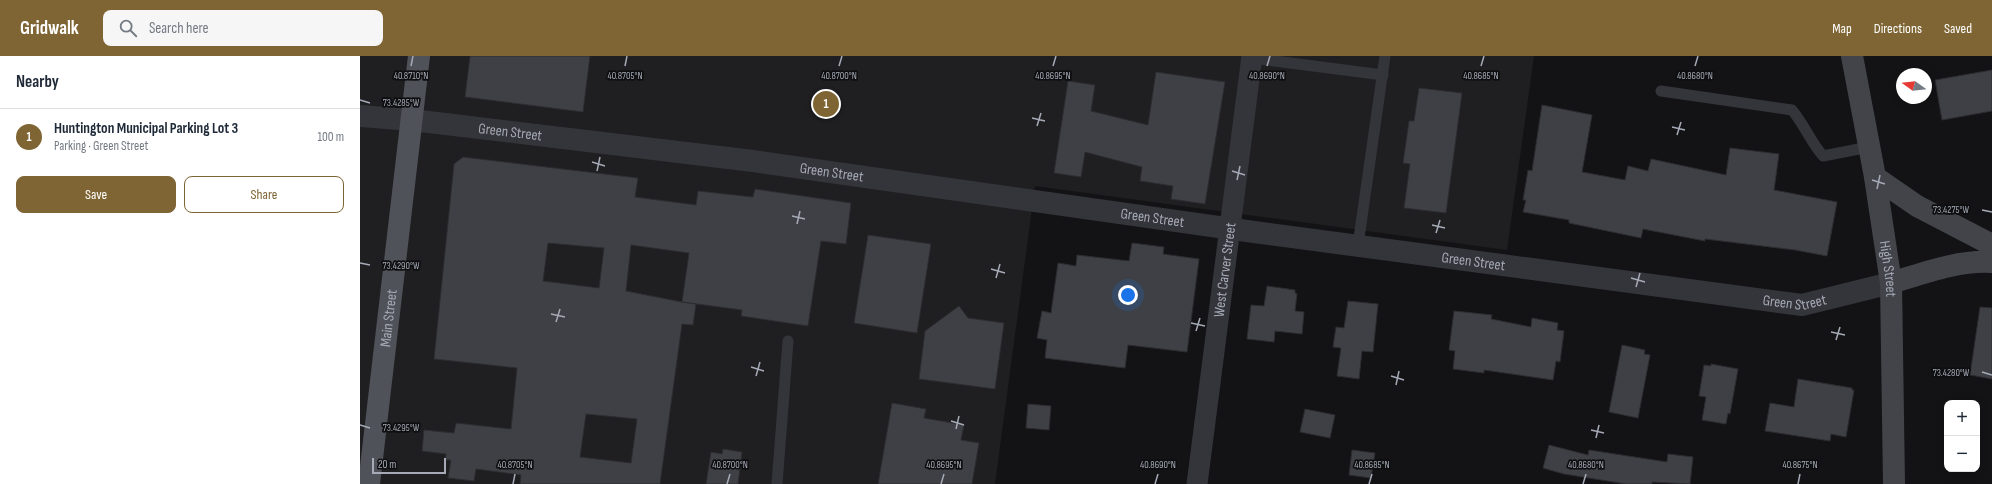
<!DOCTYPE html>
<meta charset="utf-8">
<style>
body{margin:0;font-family:"Sofia Sans Condensed",sans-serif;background:#f6f6f7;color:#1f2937}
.controls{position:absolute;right:12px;bottom:12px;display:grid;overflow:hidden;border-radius:8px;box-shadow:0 2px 10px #0003}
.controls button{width:36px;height:36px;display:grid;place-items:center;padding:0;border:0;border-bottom:1px solid #e0e1e3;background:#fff;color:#1f2937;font:20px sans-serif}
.compass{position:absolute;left:1536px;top:12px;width:36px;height:36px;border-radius:50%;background:#fff;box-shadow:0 2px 10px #0003;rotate:285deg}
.scale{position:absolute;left:12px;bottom:10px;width:74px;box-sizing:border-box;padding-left:4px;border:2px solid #a5aab6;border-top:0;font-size:11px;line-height:14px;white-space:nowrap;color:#a5aab6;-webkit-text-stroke:3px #0e0e10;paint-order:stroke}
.you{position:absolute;left:768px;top:239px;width:14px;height:14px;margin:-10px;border:3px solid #fff;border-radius:50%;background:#1a73e8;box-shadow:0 0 0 6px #1a73e833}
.badge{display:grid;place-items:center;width:26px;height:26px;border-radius:50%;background:#7e6533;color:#fff;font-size:13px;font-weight:700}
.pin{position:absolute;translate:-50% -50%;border:2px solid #fff;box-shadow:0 1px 4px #0006}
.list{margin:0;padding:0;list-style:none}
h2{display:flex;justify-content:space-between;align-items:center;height:52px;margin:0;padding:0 16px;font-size:17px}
h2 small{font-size:13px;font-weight:400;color:#747a83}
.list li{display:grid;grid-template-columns:26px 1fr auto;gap:12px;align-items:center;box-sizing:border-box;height:56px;padding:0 16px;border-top:1px solid #e0e1e3}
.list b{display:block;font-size:15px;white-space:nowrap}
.list p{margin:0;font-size:13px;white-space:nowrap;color:#747a83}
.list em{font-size:13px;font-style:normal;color:#747a83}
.actions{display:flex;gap:8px;padding:12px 16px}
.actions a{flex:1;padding:9px 0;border:1px solid #7e6533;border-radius:8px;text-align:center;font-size:14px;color:#7e6533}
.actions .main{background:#7e6533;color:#fff}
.icon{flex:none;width:22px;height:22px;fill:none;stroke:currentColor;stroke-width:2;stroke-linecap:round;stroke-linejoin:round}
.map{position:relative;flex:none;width:1632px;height:428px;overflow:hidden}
header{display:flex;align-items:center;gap:24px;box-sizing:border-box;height:56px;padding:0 20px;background:#7e6533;color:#fff}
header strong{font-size:19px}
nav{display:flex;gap:22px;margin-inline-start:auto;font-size:14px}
.search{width:280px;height:36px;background:#f6f6f7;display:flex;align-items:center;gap:10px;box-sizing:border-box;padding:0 14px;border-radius:8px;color:#747a83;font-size:15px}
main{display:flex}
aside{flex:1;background:#fff}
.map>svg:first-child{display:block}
</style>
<header>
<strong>Gridwalk</strong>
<div class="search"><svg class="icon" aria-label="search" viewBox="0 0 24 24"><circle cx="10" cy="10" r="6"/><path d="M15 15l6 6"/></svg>Search here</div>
<nav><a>Map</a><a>Directions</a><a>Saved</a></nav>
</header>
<main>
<aside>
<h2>Nearby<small></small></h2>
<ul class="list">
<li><span class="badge">1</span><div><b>Huntington Municipal Parking Lot 3</b><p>Parking · Green Street</p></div><em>100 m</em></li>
</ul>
<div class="actions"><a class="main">Save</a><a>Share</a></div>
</aside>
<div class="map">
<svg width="1632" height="428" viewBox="0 0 1632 428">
<rect width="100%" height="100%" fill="#131315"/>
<polygon fill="#1f1f22" points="0,0 1174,0 1147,194 675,130 635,428 0,428"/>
<g fill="#3f4045" stroke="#2d2d31" fill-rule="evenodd">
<polygon points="110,0 230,0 223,56 105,41"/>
<polygon points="1632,14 1632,55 1582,64 1575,24"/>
<polygon points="796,16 865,26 845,148 811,143 813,130 780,125 782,111 725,96 721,121 694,117 708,25 735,29 731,55 788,69"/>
<polygon points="1059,32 1102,37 1086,157 1044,152 1050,108 1043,107 1049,65 1054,65"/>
<polygon points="1182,49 1232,59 1222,116 1265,124 1268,110 1288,115 1291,103 1366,119 1370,92 1419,98 1414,134 1477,146 1467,200 1435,194 1345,183 1345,185 1283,173 1281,182 1209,167 1209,164 1163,156 1166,144 1163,144 1168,114 1172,115"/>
<path d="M103 101 278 122 275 141 336 149 338 135 393 141 395 133 491 147 486 188 461 185 448 270 381 260 382 254 322 246 336 248 333 269 322 268 300 428H160L161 419 116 413 114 425 88 422 91 404H85L86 398 62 395 64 374 94 377 96 367 151 373 157 312 74 303 94 108ZM188 187 244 192 239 232 183 225ZM271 189 329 197 322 246 266 235ZM226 358 277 363 271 407 220 401Z"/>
<polygon points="508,179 571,188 557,277 494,267"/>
<polygon points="772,187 804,191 803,198 839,203 827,296 768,289 765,312 685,302 687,284 677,282 682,255 691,257 698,207 716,210 717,199 769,205"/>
<polygon points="907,230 935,234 935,237 937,238 935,255 944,256 942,278 915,275 914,286 887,283 891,249 904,250"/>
<polygon points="988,245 1018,248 1013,296 1002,295 999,323 977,320 981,292 973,291 976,271 984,272"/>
<polygon points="599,250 608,262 644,267 635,333 559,323 565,275"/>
<polygon points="1620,251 1632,252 1632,323 1610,319"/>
<polygon points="1094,255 1132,259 1131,263 1171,271 1172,262 1198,267 1197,274 1204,275 1200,306 1196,305 1193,324 1124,314 1124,317 1093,313 1095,295 1089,294"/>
<polygon points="1262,289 1285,294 1284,298 1290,299 1278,362 1249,356"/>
<polygon points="1351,308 1378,313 1370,358 1368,357 1366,368 1342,364 1346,341 1339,340 1344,309 1351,310"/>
<polygon points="1438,323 1492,332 1492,334 1494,334 1486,381 1471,378 1470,385 1405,375 1410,347 1434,351"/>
<polygon points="532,347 566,353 564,362 604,369 601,384 619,387 612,428 518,428"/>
<polygon points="668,348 691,350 689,374 666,372"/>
<polygon points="945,353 975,359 970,382 940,376"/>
<polygon points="1189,389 1228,399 1229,394 1307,406 1308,398 1333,401 1330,428 1292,426 1292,428 1266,428 1204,418 1183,412"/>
<polygon points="363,393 382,396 378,428 346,428 351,396 362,398"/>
<polygon points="992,394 1015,397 1011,422 989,419"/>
</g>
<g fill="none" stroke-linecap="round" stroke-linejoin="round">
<g stroke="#34353a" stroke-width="11">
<polyline points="892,2 1023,19"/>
<path d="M1301 35 1432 54C1444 68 1450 85 1463 100L1509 91"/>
<polyline points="998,189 1025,0"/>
<polyline points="417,428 428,285"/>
</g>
<path stroke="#34353a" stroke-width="21" id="s1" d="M837 428 892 0"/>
<path stroke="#34353a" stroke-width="22" id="s2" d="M0 60 52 64 393 105 894 176 1442 249 1531 227"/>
<g stroke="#42444a" stroke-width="22">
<path id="s3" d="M1492 0 1515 121 1531 227 1534 428"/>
<polyline points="1515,121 1557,150 1632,189"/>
<path d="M1531 227C1564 217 1598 204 1632 206"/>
</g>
<path stroke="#505259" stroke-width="22" id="s4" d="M9 428 59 0"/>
</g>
<path fill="none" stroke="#a5aab6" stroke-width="1.5" d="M51 10 53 0M265 10 267 0M479 10 482 0M693 10 696 0M907 10 910 0M1121 10 1124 0M1335 10 1338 0M0 44 10 47M672 62 685 65M677 70 681 57M1312 71 1325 74M1317 79 1321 66M232 106 245 110M237 115 240 101M872 115 885 119M877 124 880 110M1512 124 1525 128M1517 133 1520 119M1622 154 1632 156M432 160 445 163M437 168 440 155M1072 169 1085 172M1076 177 1080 164M0 207 10 209M631 213 645 217M636 222 640 208M1271 222 1285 226M1276 231 1280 217M191 258 205 261M196 266 200 253M831 267 845 270M836 275 840 262M1471 276 1485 279M1476 284 1480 271M391 311 404 315M1622 316 1632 319M396 320 400 306M1031 320 1044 324M1036 329 1039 315M591 365 604 369M0 369 10 372M596 373 599 360M1231 374 1244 377M1236 382 1239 369M153 428 155 418M367 428 370 418M581 428 584 418M795 428 798 418M1009 428 1012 418M1223 428 1226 418M1438 428 1440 418"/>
<g text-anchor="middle" stroke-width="3.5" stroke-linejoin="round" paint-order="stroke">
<g font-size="15" fill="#a5aab6" stroke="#0e0e10">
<text dy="5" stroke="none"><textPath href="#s2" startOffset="151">Green Street</textPath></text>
<text dy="5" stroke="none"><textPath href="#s2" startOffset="475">Green Street</textPath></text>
<text dy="5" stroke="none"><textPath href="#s2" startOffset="799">Green Street</textPath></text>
<text dy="5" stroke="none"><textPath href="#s2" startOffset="1123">Green Street</textPath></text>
<text dy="5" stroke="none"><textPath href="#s3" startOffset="216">High Street</textPath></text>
<text dy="5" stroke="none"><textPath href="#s1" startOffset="216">West Carver Street</textPath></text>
<text dy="5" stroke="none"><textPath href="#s2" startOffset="1447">Green Street</textPath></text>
<text dy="5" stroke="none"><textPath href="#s4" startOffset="167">Main Street</textPath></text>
</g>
</g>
<g font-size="10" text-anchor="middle" fill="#a5aab6" stroke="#0e0e10" stroke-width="3.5" stroke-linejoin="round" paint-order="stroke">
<text x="51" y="23">40.8710°N</text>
<text x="265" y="23">40.8705°N</text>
<text x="479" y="23">40.8700°N</text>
<text x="1335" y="23">40.8680°N</text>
<text x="693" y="23">40.8695°N</text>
<text x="907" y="23">40.8690°N</text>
<text x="1121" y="23">40.8685°N</text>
<text x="41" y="50">73.4285°W</text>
<text x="1591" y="157">73.4275°W</text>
<text x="41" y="213">73.4290°W</text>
<text x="1591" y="320">73.4280°W</text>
<text x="41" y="375">73.4295°W</text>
<text x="155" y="412">40.8705°N</text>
<text x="370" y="412">40.8700°N</text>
<text x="584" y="412">40.8695°N</text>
<text x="798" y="412">40.8690°N</text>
<text x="1012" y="412">40.8685°N</text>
<text x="1226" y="412">40.8680°N</text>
<text x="1440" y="412">40.8675°N</text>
</g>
</svg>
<div class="controls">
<button>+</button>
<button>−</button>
</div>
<svg class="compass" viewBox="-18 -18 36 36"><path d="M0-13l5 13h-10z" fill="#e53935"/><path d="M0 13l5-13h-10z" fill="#747a83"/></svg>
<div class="scale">20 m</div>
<div class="you"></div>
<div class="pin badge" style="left:466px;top:48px">1</div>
</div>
</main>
